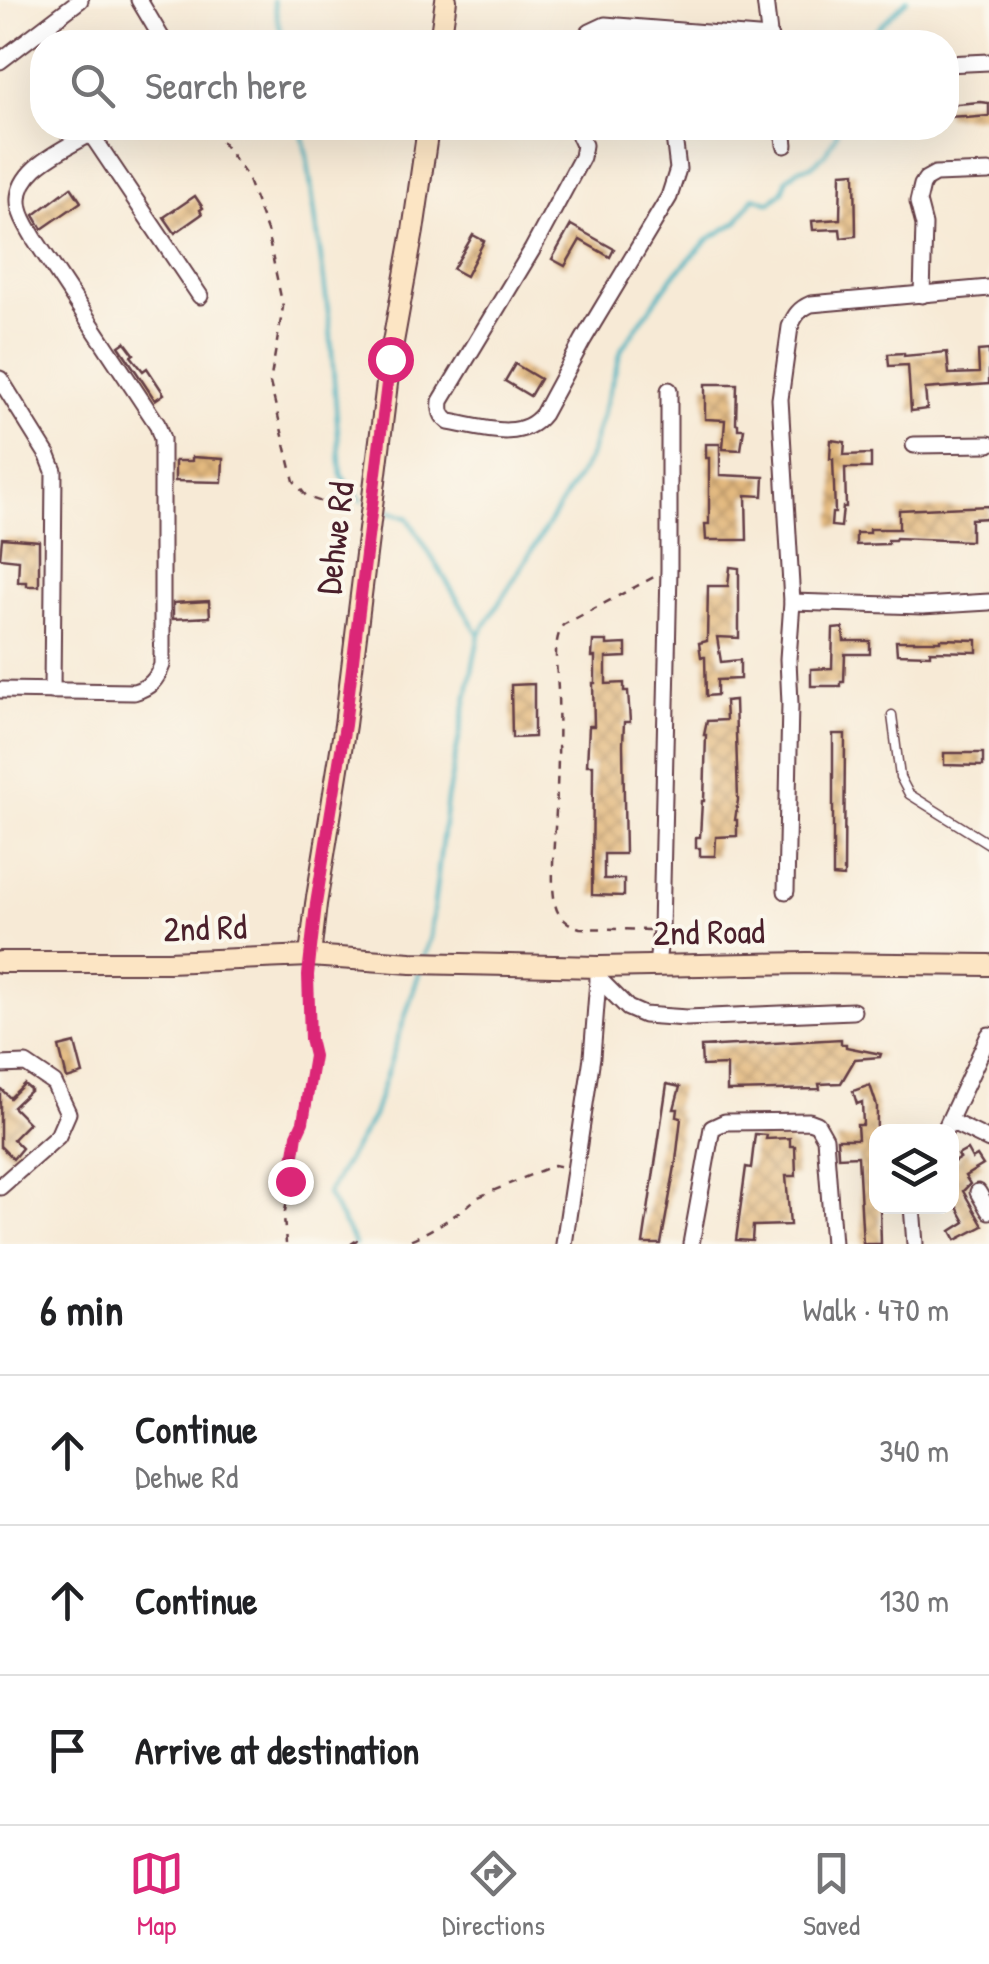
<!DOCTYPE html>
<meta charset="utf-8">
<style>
body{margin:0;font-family:"Patrick Hand",sans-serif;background:#f2f2f2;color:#202124}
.controls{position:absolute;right:30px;bottom:30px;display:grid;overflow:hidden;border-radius:20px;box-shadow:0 10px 40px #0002}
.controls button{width:90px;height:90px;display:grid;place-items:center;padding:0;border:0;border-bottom:2px solid #e0e0e0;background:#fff;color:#202124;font:50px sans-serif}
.stop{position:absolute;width:30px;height:30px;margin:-22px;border:8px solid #db2777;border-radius:50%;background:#fff}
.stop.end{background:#db2777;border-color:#fff;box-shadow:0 2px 10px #0008}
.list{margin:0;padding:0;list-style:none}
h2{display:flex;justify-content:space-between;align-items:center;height:130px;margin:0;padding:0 40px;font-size:42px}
h2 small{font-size:32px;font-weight:400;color:#757577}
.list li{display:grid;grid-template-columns:65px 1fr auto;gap:30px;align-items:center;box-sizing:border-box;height:150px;padding:0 40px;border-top:2px solid #e0e0e0}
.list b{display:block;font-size:38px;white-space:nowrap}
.list p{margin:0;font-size:32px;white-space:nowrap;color:#757577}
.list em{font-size:32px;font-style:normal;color:#757577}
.icon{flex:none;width:55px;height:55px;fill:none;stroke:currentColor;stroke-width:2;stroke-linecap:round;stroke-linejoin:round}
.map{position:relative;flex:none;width:989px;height:1244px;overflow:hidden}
.search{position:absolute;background:#fff;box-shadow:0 10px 40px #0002;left:30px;right:30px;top:30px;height:110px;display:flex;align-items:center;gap:25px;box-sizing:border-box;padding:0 35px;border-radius:40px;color:#757577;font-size:38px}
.sheet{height:580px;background:#fff}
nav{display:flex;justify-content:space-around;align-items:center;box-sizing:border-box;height:140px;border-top:2px solid #e0e0e0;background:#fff;font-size:28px;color:#757577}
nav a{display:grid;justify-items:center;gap:5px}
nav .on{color:#db2777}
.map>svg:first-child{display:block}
</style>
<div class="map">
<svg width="989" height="1244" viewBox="0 0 989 1244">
<defs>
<pattern id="building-cross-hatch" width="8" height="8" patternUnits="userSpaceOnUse" patternTransform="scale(2.5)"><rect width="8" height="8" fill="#e3b97f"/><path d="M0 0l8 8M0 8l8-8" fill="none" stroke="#ba9668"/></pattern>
</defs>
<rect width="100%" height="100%" fill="#fbf7ec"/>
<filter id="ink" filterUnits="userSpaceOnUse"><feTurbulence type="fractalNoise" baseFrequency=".01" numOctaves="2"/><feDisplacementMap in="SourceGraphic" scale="20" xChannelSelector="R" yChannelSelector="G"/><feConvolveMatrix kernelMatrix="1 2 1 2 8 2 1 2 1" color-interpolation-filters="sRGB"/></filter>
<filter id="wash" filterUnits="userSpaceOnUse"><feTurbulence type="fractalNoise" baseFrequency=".0048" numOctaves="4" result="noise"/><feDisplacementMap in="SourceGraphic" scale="40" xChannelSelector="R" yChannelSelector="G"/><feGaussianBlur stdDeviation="2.25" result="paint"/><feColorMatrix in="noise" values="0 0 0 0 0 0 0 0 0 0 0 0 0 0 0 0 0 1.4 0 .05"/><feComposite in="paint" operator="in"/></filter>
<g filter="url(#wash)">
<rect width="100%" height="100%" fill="#f7ead6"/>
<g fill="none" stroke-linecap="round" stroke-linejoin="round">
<g stroke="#43b1bf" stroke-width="4">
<polyline points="273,0 283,42"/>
<polyline points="863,42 907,0"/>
<polyline points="301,128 307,156 330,326 341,475 362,501"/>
<polyline points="388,511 408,518 478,633"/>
<polyline points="424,956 430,937 447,799 479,635 589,459 622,348 673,276 709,239 737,222 754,197 770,203 783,191 787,179 798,169 811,166 825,154 836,135 837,128"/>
<polyline points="355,1244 327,1194 373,1116 420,970"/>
</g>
</g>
<g id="blocks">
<g fill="url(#building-cross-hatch)">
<polygon points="980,102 989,103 989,116 966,118 965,116 946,117 946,105"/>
<polygon points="855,172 856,236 841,238 840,229 813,230 812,221 840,219 841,173"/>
<polygon points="71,187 81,202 42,229 34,215"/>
<polygon points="195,196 203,208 200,210 202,214 175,233 164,217"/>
<polygon points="571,225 614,249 610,257 580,240 565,266 552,259"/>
<polygon points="473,235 484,241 466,276 453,269"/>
<polygon points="125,342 134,354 131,356 143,371 147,368 164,394 155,400 119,346"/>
<polygon points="989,350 989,384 925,389 927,409 911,411 908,365 889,366 888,354 904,353 904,356 947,352 949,374 979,373 978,351"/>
<polygon points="515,364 540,379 530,396 505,381"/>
<polygon points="705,384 737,384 736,423 738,424 738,429 744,429 741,450 723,449 725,420 705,419"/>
<polygon points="831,440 845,442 844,455 871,454 871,468 845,468 846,507 843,507 841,527 831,526 832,513 835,513 833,459 830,459"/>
<polygon points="706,444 720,444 720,475 764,477 763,496 746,495 747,540 706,540 705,524 709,524 709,458 706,458"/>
<polygon points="192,457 223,459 222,482 175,481 175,461 192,461"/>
<polygon points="989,506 989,518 971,519 971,541 896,538 895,540 888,540 888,544 856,545 856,533 869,533 869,529 899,529 899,510"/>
<polygon points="2,538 39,541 39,586 27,586 27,582 18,582 19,560 0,558"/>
<polygon points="730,567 739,568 739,638 717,637 721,662 740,660 740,679 717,680 717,695 706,696 705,657 701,657 699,643 707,641 708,586 728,586"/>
<polygon points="209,601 210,617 173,619 173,603"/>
<polygon points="843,628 844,641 870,641 870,654 845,654 844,682 841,682 841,686 811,686 811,669 832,668 833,629"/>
<polygon points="940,639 977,640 977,652 930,651 930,655 897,654 896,641 940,641"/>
<polygon points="593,641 607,641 607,645 626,644 626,657 606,658 606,684 624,683 624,691 628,691 630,722 624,722 623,744 625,854 604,854 604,879 624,879 624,896 592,895 593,765 587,765 589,726 594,726 593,683 595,683 595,657 592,657"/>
<polygon points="534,684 534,737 512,738 511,685"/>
<polygon points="735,700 738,800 735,820 737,820 737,836 716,837 715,856 700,856 700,848 696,848 696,837 700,837 702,801 704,801 706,735 704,735 707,721 726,720 725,701"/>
<polygon points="833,734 845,734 844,877 833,876"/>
<polygon points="944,753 983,753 983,766 944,765"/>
<polygon points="841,1039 841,1044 846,1044 846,1047 881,1054 880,1057 855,1059 841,1083 819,1084 820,1089 727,1091 727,1065 702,1066 701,1047"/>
<polygon points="75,1043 83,1074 67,1079 59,1047"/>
<polygon points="24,1084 31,1090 13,1107 29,1123 13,1139 22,1148 13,1159 0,1146 0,1088 10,1098"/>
<polygon points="667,1084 680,1087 674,1109 678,1109 677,1117 681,1118 676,1161 661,1244 643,1244"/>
<polygon points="870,1085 877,1106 876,1206 880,1206 881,1244 863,1244 858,1156 838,1157 838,1154 837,1139 858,1139 857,1125 863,1125 862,1102 857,1104 853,1091"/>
<polygon points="755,1134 767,1135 766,1139 790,1138 790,1146 795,1146 796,1176 786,1176 790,1225 753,1226 752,1241 736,1240 746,1167 751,1168"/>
<polygon points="967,1150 972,1159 977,1156 983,1165 965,1176 970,1184 963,1191 983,1226 956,1240 951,1231 965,1222 952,1198 952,1163 960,1158 958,1155"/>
</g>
</g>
</g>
<g filter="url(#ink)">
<use href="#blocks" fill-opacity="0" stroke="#643d45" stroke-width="2.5"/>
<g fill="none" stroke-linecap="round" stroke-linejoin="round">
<defs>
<polyline id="lane" points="892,715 900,777 909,794 989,844"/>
<g id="street">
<polyline points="139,0 164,42"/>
<polyline points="765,0 770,42"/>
<polyline points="582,42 590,32 605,25 770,38"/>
<polyline points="0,61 80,0"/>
<polyline points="946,64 989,62"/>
<path d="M576 128 584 145 582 157 532 250 441 401C440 411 441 416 449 422 480 427 521 443 543 414L583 340 669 197 678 169 673 128"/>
<polyline points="783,128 785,145"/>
<polyline points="91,134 200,296"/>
<polyline points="922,295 924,225 918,202 922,185 926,179 935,174 989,172"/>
<polyline points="0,379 48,456 54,471 52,691"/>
<polyline points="914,445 989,444"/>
<polyline points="792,602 922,606 989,602"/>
<path d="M0 690 134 692C150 687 156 681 162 665V439L157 424 34 238C29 229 22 219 20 209 10 167 73 146 100 128"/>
<path d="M786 891 790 704 788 659 792 602 780 399 790 327C795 315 799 309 811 304L989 288"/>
<polyline points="657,965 661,930 669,569 669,390"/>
<polyline points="598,978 628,1008 644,1015 687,1018 853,1011"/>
<polyline points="0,1065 26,1064 54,1083 68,1113 58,1136 0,1187"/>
<polyline points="950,1121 989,1140"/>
<polyline points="944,1132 989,1035"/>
<polyline points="978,1192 989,1211"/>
<polyline points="912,1206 915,1244"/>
<polyline points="564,1244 592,1057 599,967"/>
<polyline points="691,1244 712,1128 725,1122 809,1121 817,1124 825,1138 833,1244"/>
</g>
<g id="secondary">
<polyline points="440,42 446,0"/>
<polyline points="310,956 316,904 345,725 390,359 413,231 428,128"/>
<polyline points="0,962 168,962 310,956 411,963 599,967 807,963 989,965"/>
</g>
</defs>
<use href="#lane" stroke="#643d45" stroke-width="11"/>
<use href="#street" stroke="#643d45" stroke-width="19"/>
<use href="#secondary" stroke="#643d45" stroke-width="24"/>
<g stroke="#643d45" stroke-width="2.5" stroke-dasharray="8 8" stroke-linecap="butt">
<polyline points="212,128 246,175 267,231 283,307 270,383 294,481 307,497 355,513"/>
<path d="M649 930 580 928C567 924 557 917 555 903 550 880 555 835 556 810 558 771 559 732 558 693 558 673 551 643 563 625L656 576"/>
<polyline points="286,1244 284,1216 294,1166 297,1135 303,1121 314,1055 311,1039 309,970"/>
<polyline points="351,1244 357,1240 365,1244"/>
<path d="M396 1244C414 1242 464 1212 476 1198L554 1165 563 1167"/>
</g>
<use href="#lane" stroke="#fff" stroke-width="8"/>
<use href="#street" stroke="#fff" stroke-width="15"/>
<use href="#secondary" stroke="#fce5c4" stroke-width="20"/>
</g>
</g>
<g fill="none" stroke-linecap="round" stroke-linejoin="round" filter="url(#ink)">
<polyline stroke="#db2777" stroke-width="12" points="290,1181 297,1135 303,1122 314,1056 310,1039 308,975 316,904 345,725 390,359"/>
</g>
<g text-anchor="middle" stroke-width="8" stroke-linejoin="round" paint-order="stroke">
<g font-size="35" fill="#4a1f2b" stroke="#fbf7ec">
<text transform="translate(335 538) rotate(-83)" y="12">Dehwe Rd</text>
<text transform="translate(205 928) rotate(-2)" y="12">2nd Rd</text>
<text transform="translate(709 932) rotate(-1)" y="12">2nd Road</text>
</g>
</g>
</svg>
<div class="controls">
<button><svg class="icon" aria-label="layers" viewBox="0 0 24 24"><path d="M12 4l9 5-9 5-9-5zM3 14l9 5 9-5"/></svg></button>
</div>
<div class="stop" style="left:390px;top:359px"></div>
<div class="stop end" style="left:290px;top:1181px"></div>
<div class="search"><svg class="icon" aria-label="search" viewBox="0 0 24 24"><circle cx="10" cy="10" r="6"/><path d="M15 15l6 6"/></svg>Search here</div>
</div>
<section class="sheet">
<h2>6 min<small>Walk · 470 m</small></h2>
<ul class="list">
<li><svg class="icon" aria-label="ahead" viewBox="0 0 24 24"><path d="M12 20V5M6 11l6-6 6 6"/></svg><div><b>Continue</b><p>Dehwe Rd</p></div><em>340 m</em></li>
<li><svg class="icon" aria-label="ahead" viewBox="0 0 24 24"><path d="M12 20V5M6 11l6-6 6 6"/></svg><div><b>Continue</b></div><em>130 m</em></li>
<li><svg class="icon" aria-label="arrive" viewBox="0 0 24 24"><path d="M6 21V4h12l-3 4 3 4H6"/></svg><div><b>Arrive at destination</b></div></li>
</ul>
</section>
<nav>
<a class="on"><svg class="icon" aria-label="map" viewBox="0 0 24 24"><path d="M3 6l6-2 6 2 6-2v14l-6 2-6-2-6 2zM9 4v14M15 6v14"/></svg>Map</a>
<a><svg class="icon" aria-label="directions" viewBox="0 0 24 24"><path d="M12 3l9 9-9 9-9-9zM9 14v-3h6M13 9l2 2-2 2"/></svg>Directions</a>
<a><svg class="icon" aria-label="saved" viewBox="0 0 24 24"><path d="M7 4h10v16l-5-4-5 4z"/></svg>Saved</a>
</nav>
